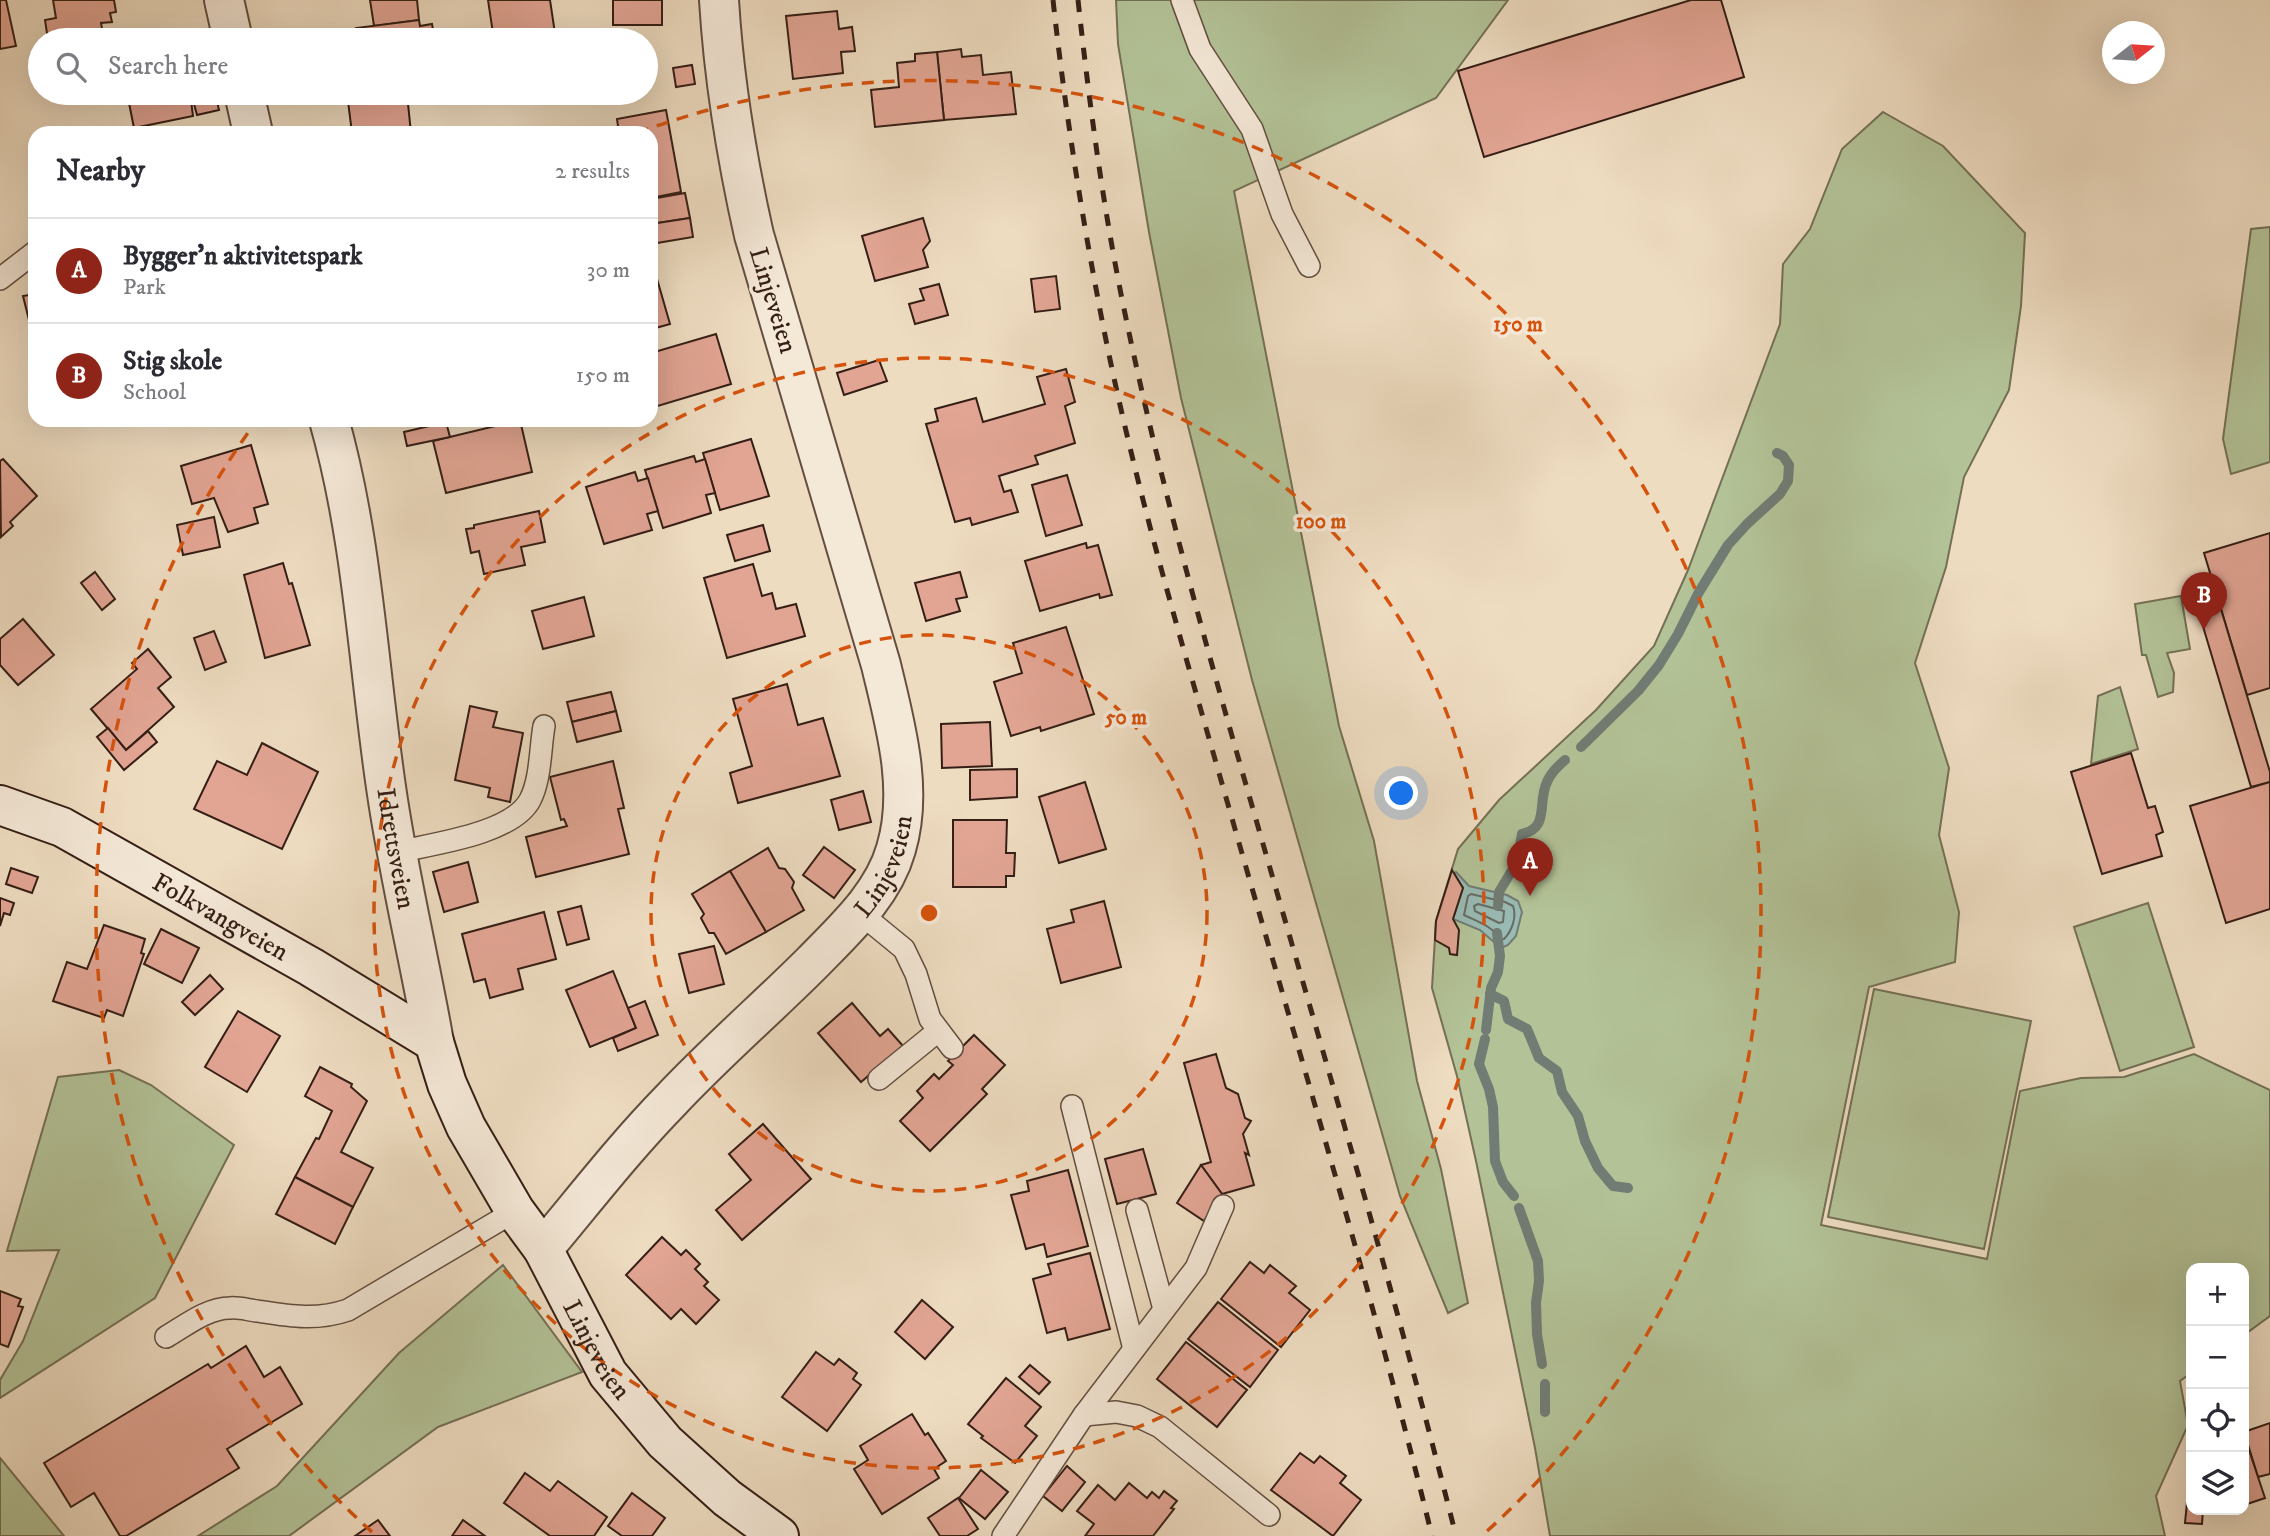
<!DOCTYPE html>
<meta charset="utf-8">
<style>
body{margin:0;font-family:"IM FELL DW Pica",serif;background:#f7f7f7;color:#2b2b33}
.controls{position:absolute;right:21px;bottom:21px;display:grid;overflow:hidden;border-radius:14px;box-shadow:0 7px 28px #0002}
.controls button{width:63px;height:63px;display:grid;place-items:center;padding:0;border:0;border-bottom:2px solid #e1e1e2;background:#fff;color:#2b2b33;font:35px sans-serif}
.compass{position:absolute;left:2102px;top:21px;width:63px;height:63px;border-radius:50%;background:#fff;box-shadow:0 7px 28px #0002;rotate:73deg}
.you{position:absolute;left:1402px;top:794px;width:24px;height:24px;margin:-18px;border:5px solid #fff;border-radius:50%;background:#1a73e8;box-shadow:0 0 0 10px #1a73e833}
.badge{display:grid;place-items:center;width:46px;height:46px;border-radius:50%;background:#8f2418;color:#fff;font-size:23px;font-weight:700}
.pin{position:absolute;translate:-50% -58px;filter:drop-shadow(0 2px 4px #0008)}
.pin::after{content:'';position:absolute;top:37px;width:24px;height:21px;background:inherit;clip-path:polygon(0 0,100% 0,50% 100%)}
.list{margin:0;padding:0;list-style:none}
h2{display:flex;justify-content:space-between;align-items:center;height:91px;margin:0;padding:0 28px;font-size:30px}
h2 small{font-size:23px;font-weight:400;color:#7c7c81}
.list li{display:grid;grid-template-columns:46px 1fr auto;gap:21px;align-items:center;box-sizing:border-box;height:105px;padding:0 28px;border-top:2px solid #e1e1e2}
.list b{display:block;font-size:26px;white-space:nowrap}
.list p{margin:0;font-size:23px;white-space:nowrap;color:#7c7c81}
.list em{font-size:23px;font-style:normal;color:#7c7c81}
.icon{flex:none;width:38px;height:38px;fill:none;stroke:currentColor;stroke-width:2;stroke-linecap:round;stroke-linejoin:round}
.map{position:relative;flex:none;width:2270px;height:1536px;overflow:hidden}
.search{position:absolute;background:#fff;box-shadow:0 7px 28px #0002;left:28px;top:28px;width:630px;height:77px;display:flex;align-items:center;gap:18px;box-sizing:border-box;padding:0 24px;border-radius:38px;color:#7c7c81;font-size:26px}
.panel{position:absolute;background:#fff;box-shadow:0 7px 28px #0002;left:28px;top:126px;width:630px;height:301px;border-radius:21px}
.map>svg:first-child{display:block}
</style>
<div class="map">
<svg width="2270" height="1536" viewBox="0 0 2270 1536">
<rect width="100%" height="100%" fill="#eedcc1"/>
<filter id="stains"><feTurbulence type="fractalNoise" baseFrequency=".00286" numOctaves="4"/><feColorMatrix values="0 0 0 0 .2 0 0 0 0 .09 0 0 0 0 .02 0 0 0 .5 -.17"/></filter>
<radialGradient id="worn" r=".72"><stop offset=".6" stop-color="#630" stop-opacity="0"/><stop offset="1" stop-color="#630" stop-opacity=".3"/></radialGradient>
<g fill="#b3c297" stroke="#747056" stroke-width="2">
<polygon points="1116,0 1508,0 1436,98 1234,191 1339,726 1374,841 1417,1081 1441,1169 1468,1303 1448,1313 1400,1196 1252,680 1181,398 1149,232 1118,44"/>
<polygon points="1883,112 1943,146 2025,233 2021,306 2009,390 1964,477 1946,567 1915,663 1949,768 1939,835 1959,912 1955,962 1869,987 1821,1225 1987,1259 2020,1091 2081,1078 2124,1077 2194,1054 2270,1090 2270,1316 2244,1335 2244,1268 2191,1268 2191,1373 2180,1381 2188,1425 2156,1496 2165,1536 1550,1536 1535,1448 1476,1161 1457,1076 1432,988 1436,921 1458,849 1499,800 1596,710 1654,646 1688,570 1780,324 1783,264 1810,229 1842,149"/>
<polygon points="2270,227 2270,462 2231,474 2223,439 2251,229"/>
<polygon points="2181,596 2190,649 2167,653 2174,673 2173,692 2158,697 2146,655 2142,655 2135,604"/>
<polygon points="2120,687 2138,749 2091,764 2098,696"/>
<polygon points="2148,903 2194,1047 2120,1071 2074,927"/>
<polygon points="1874,989 2031,1021 1984,1249 1828,1217"/>
<polygon points="119,1070 151,1085 234,1145 155,1298 0,1398 0,1380 23,1341 59,1250 7,1251 58,1077"/>
<polygon points="503,1265 582,1372 438,1427 289,1536 198,1536 277,1486 399,1353"/>
<polygon points="0,1458 64,1536 0,1536"/>
</g>
<polygon fill="#99bbb4" stroke="#717c74" stroke-width="2" points="1456,872 1469,886 1507,895 1518,901 1522,912 1516,936 1508,945 1501,948 1480,930 1453,919 1463,888 1454,874"/>
<g fill="none" stroke-linecap="round" stroke-linejoin="round">
<g stroke="#676c64" stroke-width="2">
<path d="M1471 894 1505 902 1513 906C1517 917 1512 931 1504 939H1500C1491 925 1478 922 1464 915L1468 896Z"/>
<polygon points="1478,904 1504,911 1503,922 1499,923 1475,911 1474,906"/>
</g>
<g stroke="#717c74" stroke-width="10">
<polyline points="1581,747 1638,691 1659,665 1678,634 1699,592 1728,545 1747,524 1780,494 1788,481 1789,465 1783,456 1777,453"/>
<path d="M1498 906 1499 892 1517 862 1522 834C1550 828 1537 803 1547 782 1550 774 1558 766 1565 760"/>
<polyline points="1490,994 1504,1001 1508,1019 1527,1029 1539,1058 1557,1071 1562,1092 1578,1116 1585,1141 1598,1168 1613,1186 1628,1188"/>
<polyline points="1486,1030 1491,988 1498,972 1500,956 1497,933"/>
<polyline points="1485,1039 1479,1064 1489,1089 1493,1107 1495,1161 1503,1182 1514,1196"/>
<polyline points="1519,1208 1538,1261 1539,1281 1536,1303 1537,1334 1542,1364"/>
<polyline points="1545,1384 1545,1412"/>
</g>
</g>
<g fill="#e2a594" stroke="#351e15" stroke-width="2">
<polygon points="0,0 6,0 16,46 0,49"/>
<polygon points="53,0 114,0 116,12 110,13 112,22 101,23 104,40 48,40 45,20 56,18"/>
<polygon points="370,0 417,0 419,20 374,26"/>
<polygon points="488,0 550,0 556,40 494,40"/>
<rect x="613" y="0" width="49" height="25"/>
<polygon points="1691,0 1721,0 1744,77 1484,157 1458,71"/>
<polygon points="837,11 839,29 852,27 855,51 841,52 843,73 793,79 786,16"/>
<polygon points="419,20 420,26 432,24 435,40 357,40 356,28"/>
<polygon points="961,49 962,57 981,55 983,75 1011,72 1016,114 944,120 937,52"/>
<polygon points="937,52 944,120 875,127 871,90 899,87 897,63 915,61 915,54"/>
<polygon points="692,65 695,84 676,87 673,68"/>
<polygon points="127,93 190,93 193,116 134,128"/>
<polygon points="191,93 215,93 219,110 197,115"/>
<polygon points="407,94 411,133 352,133 348,101"/>
<polygon points="666,110 681,192 651,198 651,133 619,133 617,119"/>
<polygon points="685,193 690,218 651,224 651,199"/>
<polygon points="690,218 693,237 651,244 651,224"/>
<polygon points="923,218 930,241 923,250 928,267 875,281 862,236"/>
<polygon points="651,258 670,324 652,329 653,336 651,337"/>
<polygon points="1056,276 1060,309 1035,312 1031,279"/>
<polygon points="939,284 948,315 915,324 909,304 924,300 920,289"/>
<polygon points="35,294 35,344 23,296"/>
<polygon points="716,334 731,384 651,408 651,353"/>
<polygon points="879,360 887,381 844,395 837,373"/>
<polygon points="1066,369 1075,402 1065,406 1075,443 1035,456 1038,464 999,476 1004,492 1011,490 1018,512 972,525 970,518 955,522 926,424 938,421 935,409 976,398 983,422 1045,404 1037,377"/>
<polygon points="520,420 532,472 446,493 433,441"/>
<polygon points="446,422 450,437 407,446 404,432"/>
<polygon points="751,439 769,496 720,510 703,453"/>
<polygon points="251,445 268,504 254,508 258,523 228,532 214,498 192,504 181,466"/>
<polygon points="694,456 696,462 705,459 715,493 706,495 711,513 663,528 645,470"/>
<polygon points="3,459 37,496 10,522 13,526 1,537 0,461"/>
<polygon points="635,472 638,481 648,478 658,511 647,514 652,530 604,544 586,487"/>
<polygon points="1067,475 1082,525 1046,536 1032,485"/>
<polygon points="539,511 545,542 521,547 525,565 484,574 479,551 471,553 466,529 474,528 474,525"/>
<polygon points="214,517 220,547 183,555 177,525"/>
<polygon points="763,525 770,551 735,561 727,535"/>
<polygon points="2270,533 2270,688 2247,695 2204,553"/>
<polygon points="1086,543 1087,548 1098,545 1112,595 1100,598 1099,594 1040,611 1025,561"/>
<polygon points="283,563 289,584 292,583 310,645 265,658 244,575"/>
<polygon points="753,564 762,596 772,593 776,609 796,604 805,636 727,658 704,578"/>
<polygon points="95,572 115,599 102,610 81,583"/>
<polygon points="960,572 967,597 956,599 960,611 926,621 915,583"/>
<polygon points="2214,586 2270,772 2270,782 2251,787 2193,593"/>
<polygon points="584,597 594,636 543,649 532,611"/>
<polygon points="23,619 54,655 18,685 0,665 0,639"/>
<polygon points="1066,627 1094,714 1041,731 1040,727 1011,736 994,682 1022,673 1013,643"/>
<polygon points="214,631 226,662 205,670 194,638"/>
<polygon points="148,649 171,677 158,688 174,707 126,750 91,709 137,669 132,663"/>
<polygon points="787,684 798,725 823,718 840,776 738,803 730,773 752,766 733,699"/>
<polygon points="611,692 616,711 572,722 567,702"/>
<polygon points="470,706 497,712 493,727 523,733 510,802 488,797 490,788 455,780"/>
<polygon points="616,711 621,731 577,742 572,722"/>
<polygon points="990,722 992,766 942,768 941,724"/>
<polygon points="108,728 126,750 148,731 157,742 124,770 97,737"/>
<polygon points="262,743 318,772 282,849 194,809 217,761 247,775"/>
<polygon points="2131,753 2148,808 2155,806 2163,832 2156,835 2162,856 2102,874 2071,772"/>
<polygon points="613,761 624,808 618,809 629,854 536,877 526,837 567,826 564,819 561,820 550,777"/>
<polygon points="1017,769 1017,797 970,800 970,770"/>
<polygon points="1085,782 1106,849 1059,863 1039,797"/>
<polygon points="2270,782 2270,909 2226,923 2190,806"/>
<polygon points="863,791 871,822 839,830 831,800"/>
<polygon points="953,820 1007,820 1006,853 1015,853 1014,876 1006,876 1006,887 953,887"/>
<polygon points="824,847 855,870 834,898 803,875"/>
<polygon points="768,848 779,868 785,869 794,882 792,888 804,910 766,932 730,871"/>
<polygon points="468,862 478,902 444,912 433,872"/>
<polygon points="11,868 38,877 32,893 6,884"/>
<polygon points="1452,870 1463,888 1453,919 1459,930 1457,955 1450,954 1449,948 1435,940 1436,921"/>
<polygon points="730,871 766,932 726,954 714,933 709,933 701,918 704,914 692,894"/>
<polygon points="0,898 14,903 10,915 4,913 0,926"/>
<polygon points="1104,901 1121,967 1061,983 1047,929 1074,922 1071,910"/>
<polygon points="581,906 589,939 567,945 558,912"/>
<polygon points="544,912 556,959 518,969 523,989 490,998 485,979 474,982 462,934"/>
<polygon points="104,925 145,939 141,953 144,954 123,1016 107,1010 104,1018 53,1001 67,962 87,969"/>
<polygon points="161,929 199,948 182,983 144,964"/>
<polygon points="714,946 724,984 689,993 679,954"/>
<polygon points="613,971 636,1028 590,1047 566,990"/>
<polygon points="210,975 223,989 195,1015 182,1002"/>
<polygon points="645,1001 658,1035 618,1051 613,1038 636,1028 628,1008"/>
<polygon points="852,1003 880,1036 888,1029 903,1046 861,1082 818,1033"/>
<polygon points="238,1011 280,1036 247,1092 205,1067"/>
<polygon points="974,1035 1005,1065 982,1089 987,1094 930,1151 900,1121 923,1098 917,1091 934,1074 939,1079 953,1065 948,1061"/>
<polygon points="1216,1054 1226,1088 1238,1094 1245,1118 1251,1121 1243,1134 1249,1155 1245,1153 1254,1185 1222,1194 1201,1165 1211,1162 1184,1063"/>
<polygon points="320,1067 352,1084 351,1087 367,1101 341,1152 373,1168 353,1207 295,1177 316,1138 319,1139 332,1111 305,1096"/>
<polygon points="763,1124 811,1179 742,1240 716,1210 751,1180 729,1154"/>
<polygon points="1143,1149 1156,1194 1117,1204 1105,1159"/>
<polygon points="1201,1165 1222,1194 1204,1221 1177,1203"/>
<polygon points="1068,1170 1088,1246 1047,1257 1044,1244 1026,1249 1011,1195 1029,1191 1027,1181"/>
<polygon points="295,1177 353,1207 335,1244 276,1214"/>
<polygon points="662,1237 681,1255 686,1250 700,1264 695,1269 708,1282 704,1286 719,1300 696,1324 681,1309 671,1319 626,1275"/>
<polygon points="1090,1253 1110,1329 1068,1340 1065,1328 1047,1333 1033,1279 1051,1274 1048,1264"/>
<polygon points="1250,1262 1264,1273 1270,1265 1296,1286 1289,1293 1310,1310 1281,1347 1221,1299"/>
<polygon points="0,1291 21,1299 18,1306 23,1307 8,1347 0,1344"/>
<polygon points="922,1300 953,1327 925,1359 895,1332"/>
<polygon points="1218,1302 1278,1350 1250,1387 1188,1339"/>
<polygon points="1186,1342 1247,1390 1217,1427 1157,1379"/>
<polygon points="246,1346 264,1377 280,1367 302,1404 227,1449 239,1468 126,1536 120,1536 94,1493 71,1507 44,1463 208,1364 211,1368"/>
<polygon points="816,1352 834,1365 839,1359 857,1373 853,1379 861,1385 827,1431 782,1397"/>
<polygon points="1030,1365 1050,1382 1039,1394 1019,1377"/>
<polygon points="1006,1378 1041,1407 1025,1426 1037,1436 1015,1463 981,1438 983,1436 968,1424"/>
<polygon points="912,1414 925,1435 928,1433 946,1461 934,1469 939,1478 882,1514 854,1469 868,1460 860,1446"/>
<polygon points="2270,1423 2270,1474 2258,1477 2244,1432"/>
<polygon points="2244,1435 2265,1498 2244,1505"/>
<polygon points="1300,1453 1314,1463 1320,1456 1346,1476 1340,1483 1361,1500 1333,1536 1271,1490"/>
<polygon points="1067,1466 1085,1482 1062,1511 1043,1496"/>
<polygon points="981,1470 1008,1492 985,1519 959,1498"/>
<polygon points="525,1473 550,1491 558,1481 607,1517 594,1536 550,1536 504,1503"/>
<polygon points="1129,1483 1147,1498 1152,1492 1159,1498 1164,1491 1177,1501 1171,1508 1174,1509 1153,1536 1085,1536 1094,1524 1077,1511 1098,1485 1115,1500"/>
<polygon points="632,1493 665,1518 652,1536 622,1536 608,1526"/>
<polygon points="958,1498 978,1529 967,1536 940,1536 928,1518"/>
<polygon points="2187,1502 2191,1503 2191,1510 2203,1510 2202,1524 2185,1523"/>
<polygon points="378,1520 390,1536 355,1536"/>
<polygon points="463,1520 485,1536 452,1536"/>
</g>
<g fill="none" stroke-linecap="round" stroke-linejoin="round">
<defs>
<g id="lane">
<polyline points="1182,0 1200,49 1252,129 1282,214 1309,266"/>
<polyline points="0,279 35,252"/>
<path d="M397 852C432 844 512 834 530 800 541 779 540 749 544 726"/>
<polyline points="860,913 904,949 916,974 930,1019 952,1048"/>
<polyline points="879,1079 938,1031"/>
<polyline points="1072,1106 1134,1349"/>
<polyline points="1137,1210 1164,1309"/>
<path d="M166 1337C185 1326 207 1308 230 1308 239 1307 248 1310 257 1311 289 1316 316 1321 348 1310L515 1211"/>
<polyline points="1084,1415 1116,1412 1137,1416 1160,1427 1269,1515"/>
<polyline points="1003,1536 1084,1415 1196,1268 1223,1206"/>
</g>
<g id="street">
<polyline points="224,0 233,40"/>
<polyline points="244,93 253,133"/>
<path id="s1" d="M329 420C363 540 368 664 386 787 398 872 419 957 434 1042"/>
<path id="s2" d="M543 1249C585 1199 625 1147 671 1100 716 1052 766 1009 812 963 845 929 883 895 896 849 914 789 895 724 881 665L754 235C736 155 724 82 719 0"/>
</g>
<g id="secondary">
<path id="s3" d="M0 805 62 827 311 967 434 1042 447 1084 466 1127 515 1211 543 1249 608 1374 665 1442 727 1498 779 1536"/>
</g>
</defs>
<use href="#lane" stroke="#634e40" stroke-width="24"/>
<use href="#street" stroke="#634e40" stroke-width="42"/>
<use href="#secondary" stroke="#351e15" stroke-width="42"/>
<use href="#lane" stroke="#f4e8d7" stroke-width="21"/>
<use href="#street" stroke="#f4e8d7" stroke-width="38"/>
<use href="#secondary" stroke="#f4e8d7" stroke-width="38"/>
<g stroke="#351e15" stroke-width="5" stroke-dasharray="12 12" stroke-linecap="butt">
<path d="M1053 0C1064 100 1079 200 1098 299 1130 471 1181 640 1229 808 1298 1050 1372 1291 1432 1536"/>
<path d="M1078 0C1089 100 1102 200 1122 299 1158 476 1207 650 1257 823 1325 1060 1396 1297 1456 1536"/>
</g>
</g>
<g fill="none" stroke="#d6530d" stroke-width="3.5" stroke-dasharray="12 9">
<circle cx="929" cy="913" r="278"/>
<circle cx="929" cy="913" r="555"/>
<path d="M372 1532A833 833 0 0 1 255 423M637 133A833 833 0 0 1 1486 1532"/>
</g>
<g text-anchor="middle" stroke-width="7" stroke-linejoin="round" paint-order="stroke">
<g font-size="26" fill="#351e15" stroke="#f4e8d7">
<text transform="translate(774 300) rotate(73)" y="9">Linjeveien</text>
<text dy="9" stroke="none"><textPath href="#s1" startOffset="434">Idrettsveien</textPath></text>
<text dy="9" stroke="none"><textPath href="#s2" startOffset="516">Linjeveien</textPath></text>
<text dy="9" stroke="none"><textPath href="#s3" startOffset="248">Folkvangveien</textPath></text>
<text dy="9" stroke="none"><textPath href="#s3" startOffset="845">Linjeveien</textPath></text>
</g>
</g>
<circle cx="929" cy="913" r="10" fill="#d6530d" stroke="#f4e8d7" stroke-width="3.5"/>
<g font-size="21" text-anchor="middle" font-weight="bold" fill="#d6530d" stroke="#f4e8d7" stroke-width="7" stroke-linejoin="round" paint-order="stroke">
<text x="1518" y="331">150 m</text>
<text x="1321" y="528">100 m</text>
<text x="1126" y="724">50 m</text>
</g>
<rect width="100%" height="100%" filter="url(#stains)"/>
<rect width="100%" height="100%" fill="url(#worn)"/>
</svg>
<div class="controls">
<button>+</button>
<button>−</button>
<button><svg class="icon" aria-label="locate" viewBox="0 0 24 24"><circle cx="12" cy="12" r="6"/><path d="M12 2v4M12 18v4M2 12h4M18 12h4"/></svg></button>
<button><svg class="icon" aria-label="layers" viewBox="0 0 24 24"><path d="M12 4l9 5-9 5-9-5zM3 14l9 5 9-5"/></svg></button>
</div>
<svg class="compass" viewBox="-18 -18 36 36"><path d="M0-13l5 13h-10z" fill="#e53935"/><path d="M0 13l5-13h-10z" fill="#7c7c81"/></svg>
<div class="you"></div>
<div class="pin badge" style="left:1530px;top:896px">A</div>
<div class="pin badge" style="left:2204px;top:630px">B</div>
<div class="search"><svg class="icon" aria-label="search" viewBox="0 0 24 24"><circle cx="10" cy="10" r="6"/><path d="M15 15l6 6"/></svg>Search here</div>
<section class="panel">
<h2>Nearby<small>2 results</small></h2>
<ul class="list">
<li><span class="badge">A</span><div><b>Bygger'n aktivitetspark</b><p>Park</p></div><em>30 m</em></li>
<li><span class="badge">B</span><div><b>Stig skole</b><p>School</p></div><em>150 m</em></li>
</ul>
</section>
</div>
